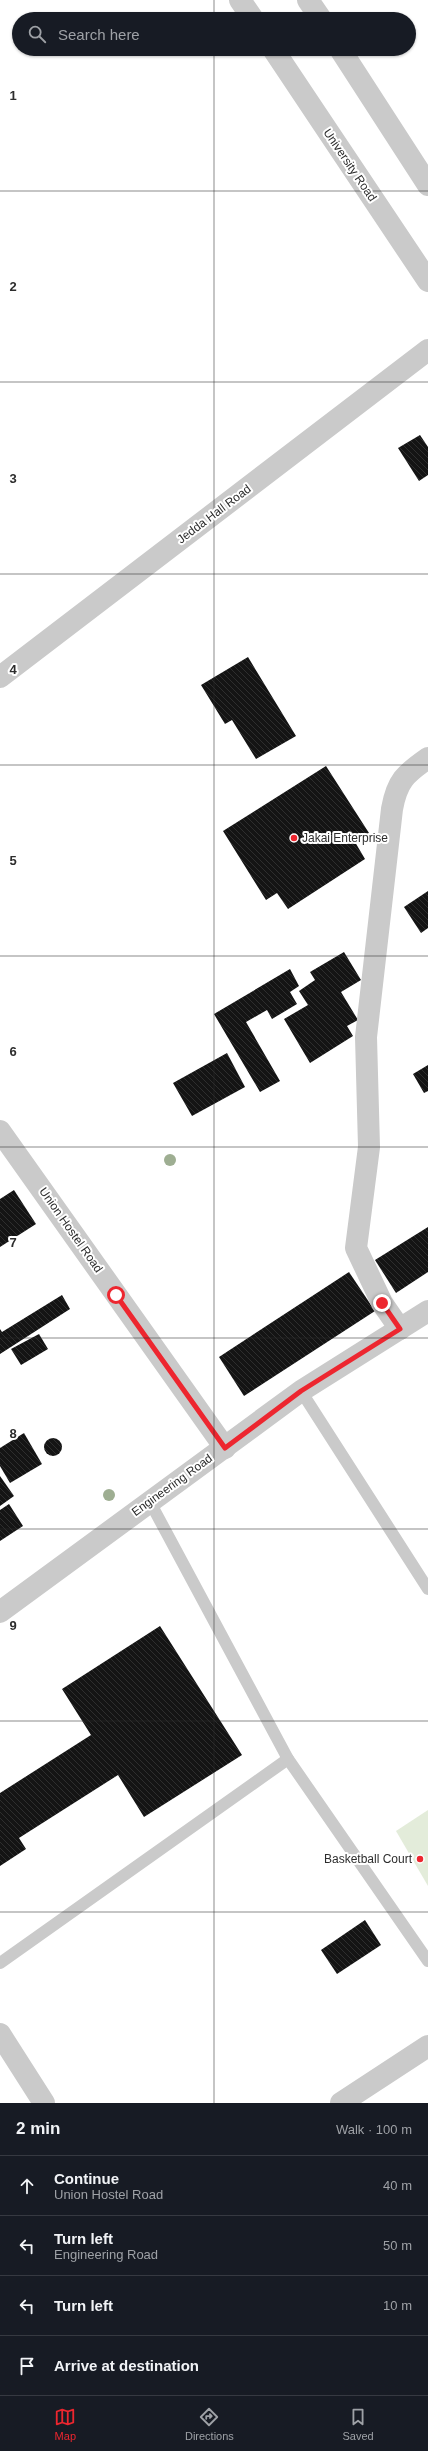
<!DOCTYPE html>
<meta charset="utf-8">
<style>
body{margin:0;font-family:Arial,sans-serif;background:#242831;color:#f1f3f6}
.stop{position:absolute;width:12px;height:12px;margin:-9px;border:3px solid #ed262f;border-radius:50%;background:#fff}
.stop.end{background:#ed262f;border-color:#fff;box-shadow:0 1px 4px #0008}
.list{margin:0;padding:0;list-style:none}
h2{display:flex;justify-content:space-between;align-items:center;height:52px;margin:0;padding:0 16px;font-size:17px}
h2 small{font-size:13px;font-weight:400;color:#9ea1a6}
.list li{display:grid;grid-template-columns:26px 1fr auto;gap:12px;align-items:center;box-sizing:border-box;height:60px;padding:0 16px;border-top:1px solid #363941}
.list b{display:block;font-size:15px;white-space:nowrap}
.list p{margin:0;font-size:13px;white-space:nowrap;color:#9ea1a6}
.list em{font-size:13px;font-style:normal;color:#9ea1a6}
.icon{flex:none;width:22px;height:22px;fill:none;stroke:currentColor;stroke-width:2;stroke-linecap:round;stroke-linejoin:round}
.map{position:relative;flex:none;width:428px;height:2103px;overflow:hidden}
.search{position:absolute;background:#171b24;box-shadow:0 1px 3px #0004;left:12px;right:12px;top:12px;height:44px;display:flex;align-items:center;gap:10px;box-sizing:border-box;padding:0 14px;border-radius:22px;color:#9ea1a6;font-size:15px}
.sheet{height:292px;background:#171b24}
nav{display:flex;justify-content:space-around;align-items:center;box-sizing:border-box;height:56px;border-top:1px solid #363941;background:#171b24;font-size:11px;color:#9ea1a6}
nav a{display:grid;justify-items:center;gap:2px}
nav .on{color:#ed262f}
.map>svg:first-child{display:block}
</style>
<div class="map">
<svg width="428" height="2103" viewBox="0 0 428 2103">
<defs>
<pattern id="building-back-hatch" width="6" height="6" patternUnits="userSpaceOnUse"><rect width="6" height="6" fill="#141414"/><path d="M-1 5l2 2M0 0l6 6M5-1l2 2" fill="none" stroke="#2e2e2e"/></pattern>
</defs>
<rect width="100%" height="100%" fill="#fff"/>
<polygon fill="#e3ecda" points="428,1810 428,1886 396,1831"/>
<g fill="url(#building-back-hatch)">
<polygon points="420,435 428,447 428,475 419,481 398,448"/>
<polygon points="248,657 296,736 256,759 232,720 225,724 201,685"/>
<polygon points="326,766 369,833 355,842 365,859 288,909 277,893 266,900 223,831"/>
<polygon points="428,891 428,928 421,933 404,907"/>
<polygon points="344,952 361,980 341,992 358,1020 347,1026 353,1036 310,1063 284,1019 308,1005 299,991 315,980 310,972"/>
<polygon points="290,969 299,986 290,992 297,1004 272,1019 267,1010 246,1022 280,1081 260,1092 214,1014"/>
<polygon points="227,1053 245,1087 192,1116 173,1083"/>
<polygon points="428,1065 428,1091 424,1093 413,1074"/>
<polygon points="14,1190 36,1224 0,1247 0,1199"/>
<polygon points="428,1227 428,1272 396,1293 375,1260"/>
<polygon points="349,1272 375,1311 244,1396 219,1357"/>
<polygon points="62,1295 70,1309 0,1354 0,1329 2,1332"/>
<polygon points="39,1334 48,1349 21,1365 11,1349"/>
<polygon points="24,1433 42,1464 10,1483 0,1466 0,1448"/>
<circle cx="53" cy="1447" r="9"/>
<polygon points="0,1476 14,1496 0,1506"/>
<polygon points="9,1504 23,1526 0,1541 0,1510"/>
<polygon points="160,1626 242,1755 144,1817 118,1775 19,1838 26,1849 0,1866 0,1793 91,1735 62,1689"/>
<polygon points="365,1920 381,1945 337,1974 321,1950"/>
</g>
<g fill="none" stroke-linecap="round" stroke-linejoin="round">
<g stroke="#cacaca" stroke-width="12">
<polyline points="301,1391 428,1589"/>
<polyline points="150,1502 288,1759 428,1961"/>
<polyline points="0,1963 288,1759"/>
</g>
<g stroke="#cacaca" stroke-width="22">
<polyline points="240,0 253,19"/>
<polyline points="308,0 321,19"/>
<polyline points="273,49 428,281"/>
<polyline points="340,49 428,185"/>
<polyline points="0,677 428,350"/>
<polyline points="0,1131 225,1448"/>
<path d="M400 1329 382 1303 356 1248 369 1147 366 1037 392 809C397 781 405 774 428 758"/>
<polyline points="0,1612 301,1391 428,1311"/>
<polyline points="0,2034 44,2103"/>
<polyline points="341,2103 428,2046"/>
</g>
</g>
<g fill="#9eae92">
<circle cx="170" cy="1160" r="6"/>
<circle cx="109" cy="1495" r="6"/>
</g>
<g fill="none" stroke-linecap="round" stroke-linejoin="round">
<polyline stroke="#ed262f" stroke-width="5" points="116,1295 225,1448 301,1391 400,1329 382,1303"/>
</g>
<path fill="none" stroke="#2d2d2d" stroke-width="1" stroke-opacity="0.55" d="M214 0V19M214 49V2103M0 191H428M0 382H428M0 574H428M0 765H428M0 956H428M0 1147H428M0 1338H428M0 1529H428M0 1721H428M0 1912H428"/>
<g fill="#ed262f" stroke="#fff" stroke-width="1.5">
<circle cx="294" cy="838" r="4"/>
<circle cx="420" cy="1859" r="4"/>
</g>
<g text-anchor="middle" stroke-width="4" stroke-linejoin="round" paint-order="stroke">
<g font-size="12" fill="#2d2d2d" stroke="#fff">
<text transform="translate(350 165) rotate(56)" y="4">University Road</text>
<text transform="translate(214 514) rotate(-37)" y="4">Jedda Hall Road</text>
<text transform="translate(71 1230) rotate(55)" y="4">Union Hostel Road</text>
<text transform="translate(172 1485) rotate(-36)" y="4">Engineering Road</text>
</g>
<g font-size="12" fill="#2d2d2d" stroke="#fff" text-anchor="start">
<text x="302" y="842">Jakai Enterprise</text>
<text x="412" y="1863" text-anchor="end">Basketball Court</text>
</g>
</g>
<g font-size="13" text-anchor="middle" font-weight="bold" fill="#2d2d2d" stroke="#fff" stroke-width="4" stroke-linejoin="round" paint-order="stroke">
<text x="13" y="100">1</text>
<text x="13" y="291">2</text>
<text x="13" y="483">3</text>
<text x="13" y="674">4</text>
<text x="13" y="865">5</text>
<text x="13" y="1056">6</text>
<text x="13" y="1247">7</text>
<text x="13" y="1438">8</text>
<text x="13" y="1630">9</text>
</g>
</svg>
<div class="stop" style="left:116px;top:1295px"></div>
<div class="stop end" style="left:382px;top:1303px"></div>
<div class="search"><svg class="icon" aria-label="search" viewBox="0 0 24 24"><circle cx="10" cy="10" r="6"/><path d="M15 15l6 6"/></svg>Search here</div>
</div>
<section class="sheet">
<h2>2 min<small>Walk · 100 m</small></h2>
<ul class="list">
<li><svg class="icon" aria-label="ahead" viewBox="0 0 24 24"><path d="M12 20V5M6 11l6-6 6 6"/></svg><div><b>Continue</b><p>Union Hostel Road</p></div><em>40 m</em></li>
<li><svg class="icon" aria-label="left" viewBox="0 0 24 24"><path d="M17 20v-9H6M10 6l-5 5 5 5"/></svg><div><b>Turn left</b><p>Engineering Road</p></div><em>50 m</em></li>
<li><svg class="icon" aria-label="left" viewBox="0 0 24 24"><path d="M17 20v-9H6M10 6l-5 5 5 5"/></svg><div><b>Turn left</b></div><em>10 m</em></li>
<li><svg class="icon" aria-label="arrive" viewBox="0 0 24 24"><path d="M6 21V4h12l-3 4 3 4H6"/></svg><div><b>Arrive at destination</b></div></li>
</ul>
</section>
<nav>
<a class="on"><svg class="icon" aria-label="map" viewBox="0 0 24 24"><path d="M3 6l6-2 6 2 6-2v14l-6 2-6-2-6 2zM9 4v14M15 6v14"/></svg>Map</a>
<a><svg class="icon" aria-label="directions" viewBox="0 0 24 24"><path d="M12 3l9 9-9 9-9-9zM9 14v-3h6M13 9l2 2-2 2"/></svg>Directions</a>
<a><svg class="icon" aria-label="saved" viewBox="0 0 24 24"><path d="M7 4h10v16l-5-4-5 4z"/></svg>Saved</a>
</nav>
